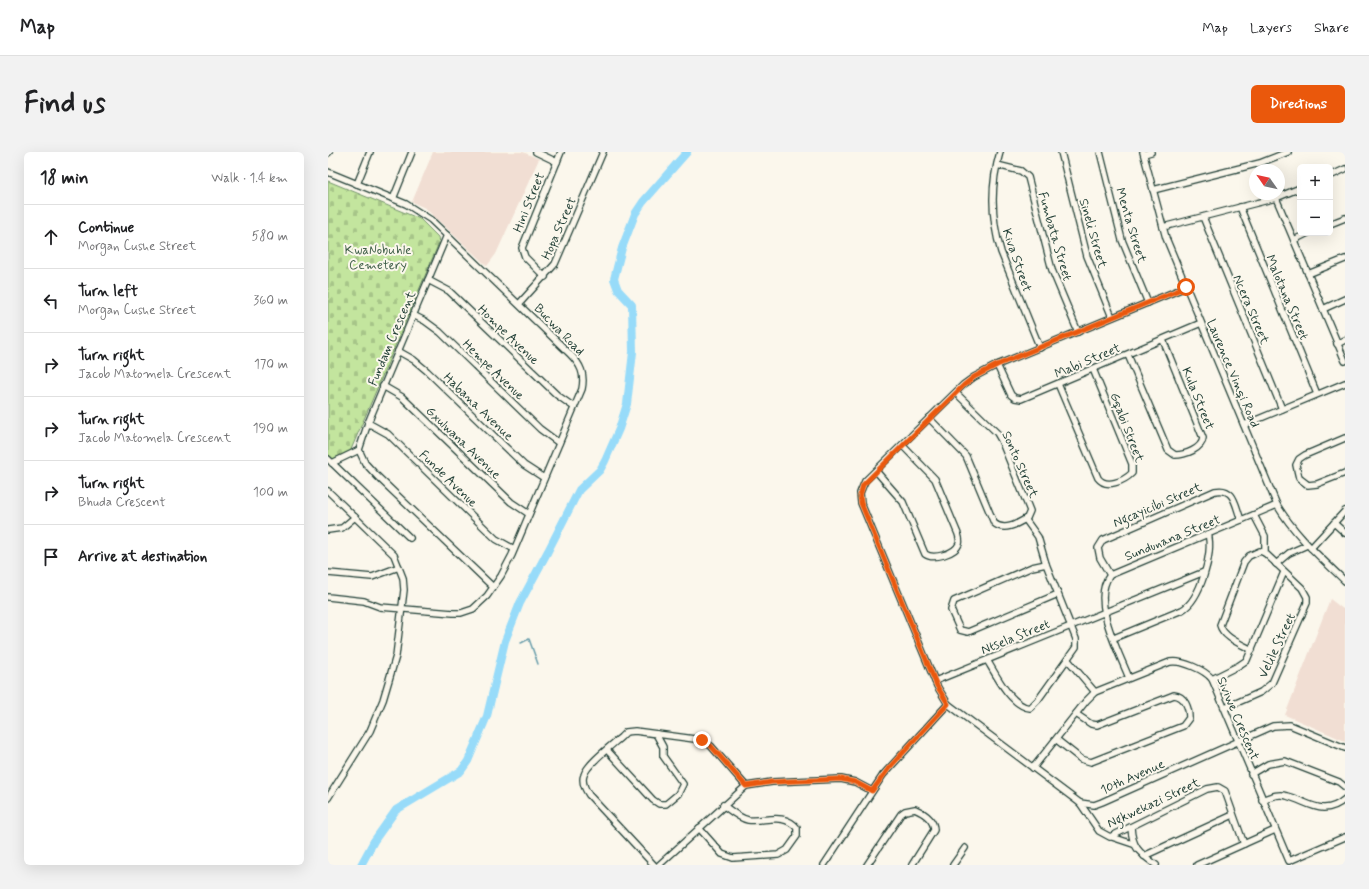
<!DOCTYPE html>
<meta charset="utf-8">
<style>
body{margin:0;font-family:Mynerve,sans-serif;background:#f2f2f2;color:#202124}
.controls{position:absolute;right:12px;top:12px;display:grid;overflow:hidden;border-radius:6px;box-shadow:0 4px 16px #0002}
.controls button{width:36px;height:36px;display:grid;place-items:center;padding:0;border:0;border-bottom:1px solid #e0e0e0;background:#fff;color:#202124;font:20px sans-serif}
.compass{position:absolute;left:921px;top:12px;width:36px;height:36px;border-radius:50%;background:#fff;box-shadow:0 4px 16px #0002;rotate:304deg}
.stop{position:absolute;width:12px;height:12px;margin:-9px;border:3px solid #ea580c;border-radius:50%;background:#fff}
.stop.end{background:#ea580c;border-color:#fff;box-shadow:0 1px 4px #0008}
.list{margin:0;padding:0;list-style:none}
h2{display:flex;justify-content:space-between;align-items:center;height:52px;margin:0;padding:0 16px;font-size:17px}
h2 small{font-size:13px;font-weight:400;color:#757577}
.list li{display:grid;grid-template-columns:26px 1fr auto;gap:12px;align-items:center;box-sizing:border-box;height:64px;padding:0 16px;border-top:1px solid #e0e0e0}
.list b{display:block;font-size:15px;white-space:nowrap}
.list p{margin:0;font-size:13px;white-space:nowrap;color:#757577}
.list em{font-size:13px;font-style:normal;color:#757577}
.icon{flex:none;width:22px;height:22px;fill:none;stroke:currentColor;stroke-width:2;stroke-linecap:round;stroke-linejoin:round}
.map{position:relative;flex:none;width:1017px;height:713px;overflow:hidden;border-radius:6px}
header{display:flex;align-items:center;gap:24px;box-sizing:border-box;height:56px;padding:0 20px;background:#fff;border-bottom:1px solid #e0e0e0}
header strong{font-size:19px}
nav{display:flex;gap:22px;margin-inline-start:auto;font-size:14px}
.intro{display:flex;align-items:center;justify-content:space-between;box-sizing:border-box;height:96px;padding:0 24px}
h1{margin:0;font-size:28px}
.button{padding:10px 18px;border-radius:6px;background:#ea580c;color:#fff;font-size:14px;font-weight:700}
main{display:flex;gap:24px;padding:0 24px}
aside{flex:1;background:#fff;border-radius:6px;box-shadow:0 4px 16px #0002}
.map>svg:first-child{display:block}
</style>
<header>
<strong>Map</strong>
<nav><a>Map</a><a>Layers</a><a>Share</a></nav>
</header>
<div class="intro"><h1>Find us</h1><a class="button">Directions</a></div>
<main>
<aside>
<h2>18 min<small>Walk · 1.4 km</small></h2>
<ul class="list">
<li><svg class="icon" aria-label="ahead" viewBox="0 0 24 24"><path d="M12 20V5M6 11l6-6 6 6"/></svg><div><b>Continue</b><p>Morgan Cushe Street</p></div><em>580 m</em></li>
<li><svg class="icon" aria-label="left" viewBox="0 0 24 24"><path d="M17 20v-9H6M10 6l-5 5 5 5"/></svg><div><b>Turn left</b><p>Morgan Cushe Street</p></div><em>360 m</em></li>
<li><svg class="icon" aria-label="right" viewBox="0 0 24 24"><path d="M7 20v-9h11M14 6l5 5-5 5"/></svg><div><b>Turn right</b><p>Jacob Matomela Crescent</p></div><em>170 m</em></li>
<li><svg class="icon" aria-label="right" viewBox="0 0 24 24"><path d="M7 20v-9h11M14 6l5 5-5 5"/></svg><div><b>Turn right</b><p>Jacob Matomela Crescent</p></div><em>190 m</em></li>
<li><svg class="icon" aria-label="right" viewBox="0 0 24 24"><path d="M7 20v-9h11M14 6l5 5-5 5"/></svg><div><b>Turn right</b><p>Bhuda Crescent</p></div><em>100 m</em></li>
<li><svg class="icon" aria-label="arrive" viewBox="0 0 24 24"><path d="M6 21V4h12l-3 4 3 4H6"/></svg><div><b>Arrive at destination</b></div></li>
</ul>
</aside>
<div class="map">
<svg width="1017" height="713" viewBox="0 0 1017 713">
<defs>
<pattern id="cemetery-stones" width="16" height="16" patternUnits="userSpaceOnUse"><rect width="16" height="16" fill="#c3e59e"/><path d="M2 7V4a2 2 0 0 1 4 0v3zM10 15v-3a2 2 0 0 1 4 0v3z" fill="#a7c589"/></pattern>
</defs>
<rect width="100%" height="100%" fill="#fbf7ec"/>
<filter id="ink" filterUnits="userSpaceOnUse"><feTurbulence type="fractalNoise" baseFrequency=".025" numOctaves="2"/><feDisplacementMap in="SourceGraphic" scale="8" xChannelSelector="R" yChannelSelector="G"/><feConvolveMatrix kernelMatrix="1 2 1 2 8 2 1 2 1" color-interpolation-filters="sRGB"/></filter>
<g filter="url(#ink)">
<g fill="#f1ded3">
<polygon points="105,0 195,0 211,7 168,102 159,114 97,56 84,50"/>
<polygon points="1002,447 1015,457 1017,456 1017,589 957,563"/>
</g>
<polygon fill="url(#cemetery-stones)" stroke="#719169" points="0,29 92,67 110,85 111,91 22,300 4,309 0,305"/>
<g fill="none" stroke-linecap="round" stroke-linejoin="round">
<polyline stroke="#679caa" stroke-width="1.5" points="193,491 201,487 210,512"/>
<polyline stroke="#97dbf9" stroke-width="8" points="33,713 46,689 68,658 133,619 140,609 159,564 177,489 192,451 220,399 251,338 272,318 277,309 291,277 299,252 305,200 304,153 290,138 286,127 294,96 307,62 315,50 359,0"/>
<defs>
<g id="minor">
<polyline points="208,0 229,10"/>
<path d="M672 0C662 34 663 67 673 100L712 196"/>
<polyline points="733,0 759,104 784,165"/>
<polyline points="772,0 794,88 820,151"/>
<path d="M815 0 838 86 949 353C967 383 992 405 1017 429"/>
<polyline points="0,1 1,0"/>
<polyline points="816,2 823,0"/>
<polyline points="669,13 693,19 700,25 724,118 750,180"/>
<path d="M0 20 78 52 103 68 242 202C253 213 257 222 254 237L184 403 173 424 159 444 145 457 133 461H125L52 455 36 449 0 445"/>
<polyline points="1002,24 1017,17"/>
<polyline points="29,32 42,0"/>
<polyline points="825,38 932,11 960,0"/>
<polyline points="948,46 1017,209"/>
<polyline points="65,47 84,0"/>
<polyline points="912,55 989,242"/>
<polyline points="875,65 954,257"/>
<polyline points="1002,72 1017,66"/>
<polyline points="835,75 948,46 972,36"/>
<polyline points="119,83 40,271 31,298 37,311 49,324 165,435"/>
<polyline points="966,88 980,81"/>
<polyline points="980,122 1017,107"/>
<polyline points="217,125 197,105 194,96 233,0"/>
<polyline points="100,128 121,139 229,243 246,255"/>
<polyline points="858,135 669,213 646,225 635,233 537,329 532,341 533,351 609,534 620,552 752,651 766,653 774,650 945,574 962,573 1017,596"/>
<polyline points="191,152 227,112 275,0"/>
<polyline points="995,157 1017,147"/>
<polyline points="85,163 97,169 112,180 212,277 231,291"/>
<polyline points="1009,192 1017,188"/>
<polyline points="70,199 86,208 99,219 196,313 216,326"/>
<path d="M800 203 840 298 847 303C857 303 874 297 875 286L835 188"/>
<polyline points="669,213 683,243 687,246 693,247 873,171"/>
<path d="M730 232 770 326C778 337 796 329 804 321V312L765 217"/>
<polyline points="55,234 74,245 183,350 201,362"/>
<path d="M601 266 638 304 666 371C676 380 689 372 699 366L702 359 700 354 673 288 669 281 628 241"/>
<polyline points="40,271 60,282 168,387 186,397"/>
<polyline points="916,273 1017,231"/>
<polyline points="1017,286 977,303 971,307 968,313 971,326 980,333 989,332 1017,321"/>
<polyline points="0,307 82,386"/>
<polyline points="4,311 31,298"/>
<path d="M548 319 575 350 597 402C605 408 627 402 631 392 632 389 631 385 630 382L607 327 574 293"/>
<polyline points="0,339 66,403 75,426 76,438 68,504 55,548 42,579 0,646"/>
<polyline points="926,363 937,384 937,401"/>
<polyline points="697,367 710,385 718,412"/>
<polyline points="1006,371 1017,381"/>
<polyline points="0,378 14,376 27,365"/>
<polyline points="983,396 1017,359"/>
<polyline points="948,412 961,401 979,393"/>
<polyline points="0,421 44,425 71,415"/>
<path d="M782 423 772 406 770 396 775 388 887 339C907 335 907 353 913 368"/>
<path d="M786 486 854 458C872 448 886 401 880 382"/>
<path d="M659 508C668 523 683 554 702 556L710 548 748 495V487L718 412 704 415 626 449 623 458 632 478 640 480 730 442"/>
<polyline points="740,508 767,540"/>
<path d="M801 526C791 500 762 448 782 423L949 353"/>
<polyline points="884,527 910,514 919,508 956,420"/>
<polyline points="607,529 876,420"/>
<path d="M897 556 933 540 944 531 979 451V445L974 436 937 401 932 399 921 404 916 410 892 473C895 485 913 492 924 498"/>
<path d="M729 588 753 607 763 610 855 574 861 566C861 556 857 544 846 543L769 573 763 572 748 562"/>
<polyline points="279,598 325,648 331,652 338,652 350,642 355,632 335,604 335,595 328,582"/>
<path d="M705 616 758 549 767 540 842 510C854 508 877 518 884 527L961 709 1017 685"/>
<polyline points="923,622 940,612 957,609 1011,630 1017,635"/>
<path d="M934 648C942 645 950 641 959 644 981 650 995 666 1017 647"/>
<polyline points="752,651 771,679 782,685 879,637 890,635 897,639 916,692"/>
<path d="M803 675C804 696 812 701 828 713"/>
<path d="M371 676 394 702 405 706 450 703 459 698 469 684V676C456 660 437 670 420 668 411 666 403 659 395 653"/>
<polyline points="784,685 805,692"/>
<polyline points="816,704 905,663"/>
<path d="M326 713 261 643C257 637 253 630 256 623 259 612 284 593 293 585L298 580 307 579 374 588 383 594 418 634"/>
<polyline points="331,713 418,634 444,630 513,627 527,630 544,639"/>
<polyline points="496,713 555,623 620,552"/>
<path d="M539 713 573 662 577 659 587 657C596 661 606 667 606 678L584 713"/>
<polyline points="625,713 637,696"/>
<polyline points="869,713 947,678"/>
</g>
</defs>
<use href="#minor" stroke="#1f3d34" stroke-width="8"/>
<use href="#minor" stroke="#fbf7ec" stroke-width="5.5"/>
</g>
</g>
<g fill="none" stroke-linecap="round" stroke-linejoin="round" filter="url(#ink)">
<polyline stroke="#ea580c" stroke-width="5" points="374,588 383,594 418,634 444,630 513,627 527,630 544,639 561,616 620,552 609,534 533,351 532,344 535,333 636,233 646,225 669,213 858,135"/>
</g>
<g text-anchor="middle" stroke-width="4" stroke-linejoin="round" paint-order="stroke">
<g font-size="13" fill="#1f3d34" stroke="#fbf7ec">
<text transform="translate(200 50) rotate(-68)" y="5">Hini Street</text>
<text transform="translate(804 73) rotate(73)" y="5">Menta Street</text>
<text transform="translate(230 76) rotate(-66)" y="5">Hopa Street</text>
<text transform="translate(766 81) rotate(74)" y="5">Sineli Street</text>
<text transform="translate(728 84) rotate(74)" y="5">Fumbata Street</text>
<text transform="translate(690 108) rotate(71)" y="5">Kiva Street</text>
<text transform="translate(960 145) rotate(67)" y="5">Malotana Street</text>
<text transform="translate(924 157) rotate(67)" y="5">Ncera Street</text>
<text transform="translate(232 177) rotate(46)" y="5">Bucwa Road</text>
<text transform="translate(181 182) rotate(44)" y="5">Hompe Avenue</text>
<text transform="translate(63 186) rotate(-67)" y="5">Fundam Crescent</text>
<text transform="translate(759 208) rotate(-23)" y="5">Mabi Street</text>
<text transform="translate(166 217) rotate(44)" y="5">Hempe Avenue</text>
<text transform="translate(906 221) rotate(67)" y="5">Laurence Vinqi Road</text>
<text transform="translate(871 246) rotate(68)" y="5">Kula Street</text>
<text transform="translate(151 254) rotate(44)" y="5">Habana Avenue</text>
<text transform="translate(800 275) rotate(69)" y="5">Gqabi Street</text>
<text transform="translate(136 290) rotate(44)" y="5">Gxulwana Avenue</text>
<text transform="translate(693 312) rotate(66)" y="5">Sonto Street</text>
<text transform="translate(121 326) rotate(44)" y="5">Funde Avenue</text>
<text transform="translate(829 352) rotate(-23)" y="5">Ngcayicibi Street</text>
<text transform="translate(844 385) rotate(-22)" y="5">Sundunana Street</text>
<text transform="translate(687 484) rotate(-22)" y="5">Ntsela Street</text>
<text transform="translate(948 493) rotate(-65)" y="5">Velile Street</text>
<text transform="translate(911 566) rotate(67)" y="5">Siviwe Crescent</text>
<text transform="translate(804 624) rotate(-24)" y="5">10th Avenue</text>
<text transform="translate(825 650) rotate(-25)" y="5">Ngkwekazi Street</text>
</g>
<g font-size="13" fill="#405f49" stroke="#fbf7ec">
<text x="50" y="102">KwaNobuhle<tspan x="50" dy="15">Cemetery</tspan></text>
</g>
</g>
</svg>
<div class="controls">
<button>+</button>
<button>−</button>
</div>
<svg class="compass" viewBox="-18 -18 36 36"><path d="M0-13l5 13h-10z" fill="#e53935"/><path d="M0 13l5-13h-10z" fill="#757577"/></svg>
<div class="stop" style="left:858px;top:135px"></div>
<div class="stop end" style="left:374px;top:588px"></div>
</div>
</main>
